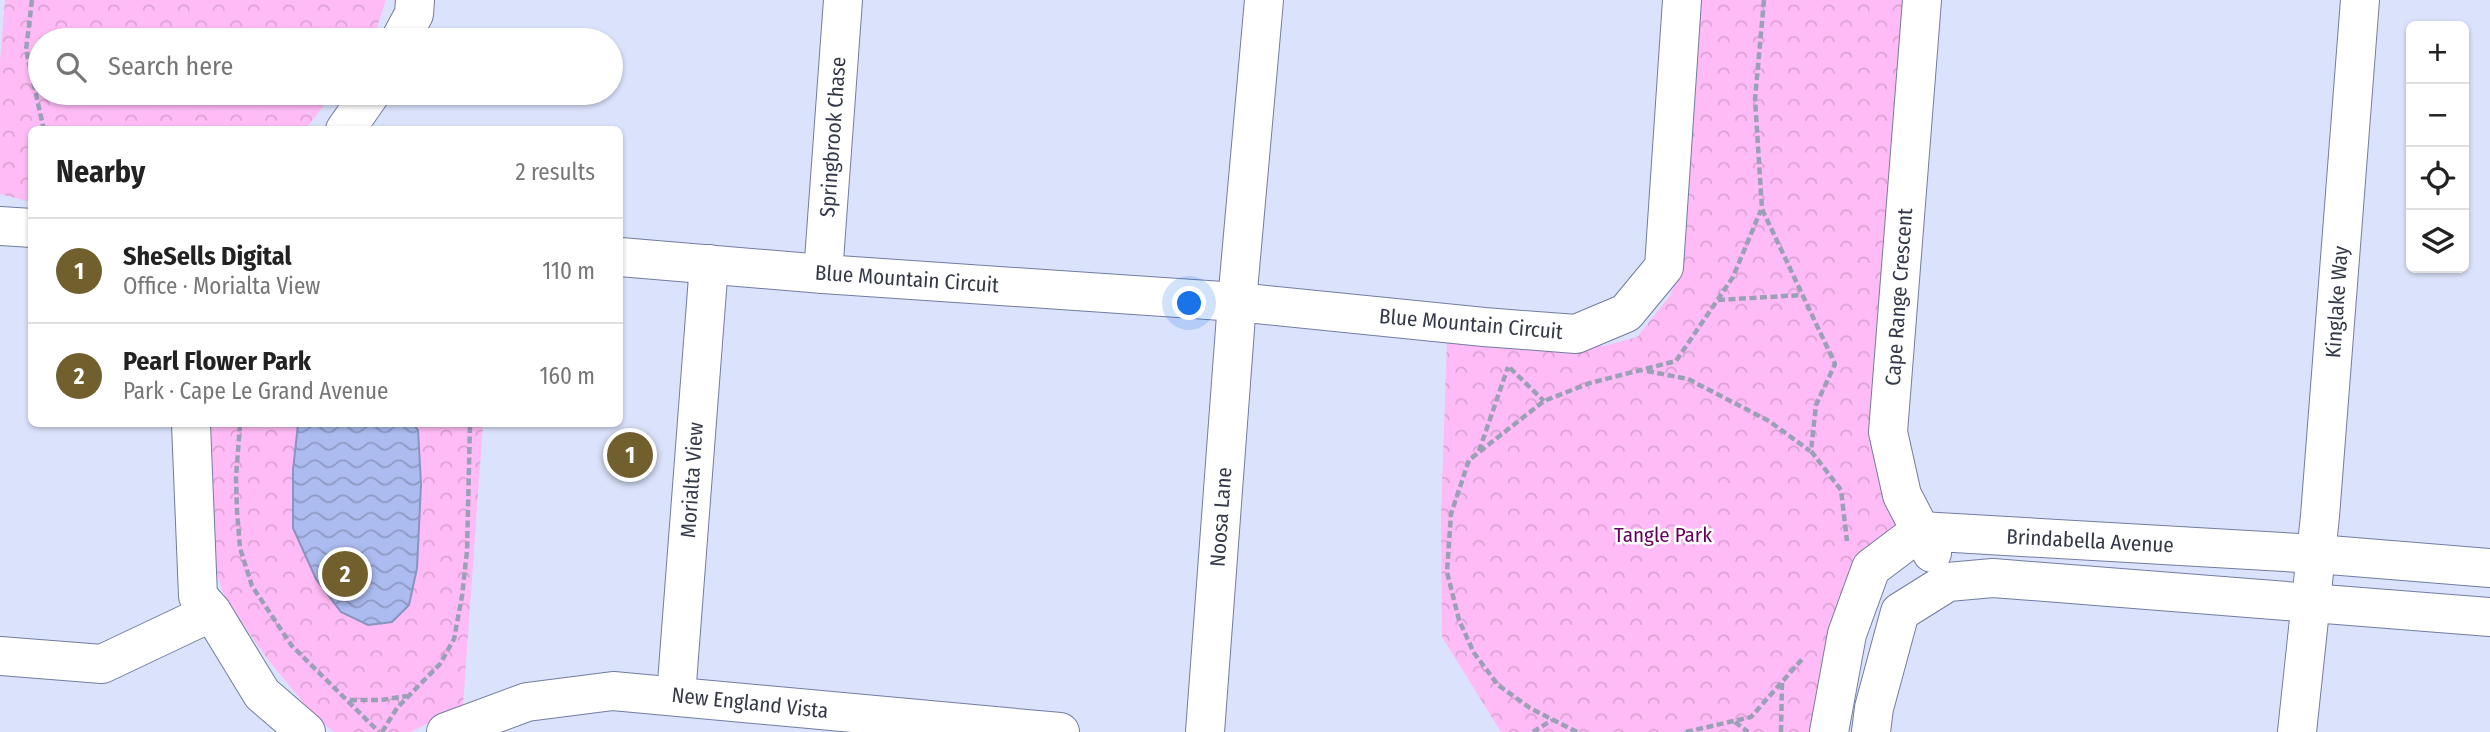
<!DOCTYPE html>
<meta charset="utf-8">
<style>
body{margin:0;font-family:"Fira Sans Condensed",sans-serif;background:#f6f6f6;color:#222}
.controls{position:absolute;right:21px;top:21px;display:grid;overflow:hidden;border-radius:10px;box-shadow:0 2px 5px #0004}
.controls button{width:63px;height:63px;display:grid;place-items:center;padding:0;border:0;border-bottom:2px solid #e0e0e0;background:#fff;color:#222;font:35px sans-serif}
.you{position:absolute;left:1190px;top:304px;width:24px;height:24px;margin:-18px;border:5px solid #fff;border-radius:50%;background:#1a73e8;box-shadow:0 0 0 10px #1a73e833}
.badge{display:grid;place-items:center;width:46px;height:46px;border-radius:50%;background:#71602e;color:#fff;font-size:23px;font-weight:700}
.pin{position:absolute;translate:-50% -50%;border:4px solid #fff;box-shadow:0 2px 7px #0006}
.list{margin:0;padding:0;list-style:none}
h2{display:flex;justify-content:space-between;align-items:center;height:91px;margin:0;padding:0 28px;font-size:30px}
h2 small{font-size:23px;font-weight:400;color:#767676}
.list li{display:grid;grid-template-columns:46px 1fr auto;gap:21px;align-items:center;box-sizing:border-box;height:105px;padding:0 28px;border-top:2px solid #e0e0e0}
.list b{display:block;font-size:26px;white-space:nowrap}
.list p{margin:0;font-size:23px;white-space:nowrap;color:#767676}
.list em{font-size:23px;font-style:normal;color:#767676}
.icon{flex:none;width:38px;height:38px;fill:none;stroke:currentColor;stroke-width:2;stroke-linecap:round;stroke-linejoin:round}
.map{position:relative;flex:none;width:2490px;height:732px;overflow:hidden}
.search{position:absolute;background:#fff;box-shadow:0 2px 5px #0004;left:28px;top:28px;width:595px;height:77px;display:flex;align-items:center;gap:18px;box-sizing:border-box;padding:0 24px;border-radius:38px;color:#767676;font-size:26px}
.panel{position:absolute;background:#fff;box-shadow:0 2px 5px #0004;left:28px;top:126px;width:595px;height:301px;border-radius:10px}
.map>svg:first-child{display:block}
</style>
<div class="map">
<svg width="2490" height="732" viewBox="0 0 2490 732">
<defs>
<pattern id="forest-crowns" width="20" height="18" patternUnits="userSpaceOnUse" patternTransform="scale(1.75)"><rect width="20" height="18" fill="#ffbbf5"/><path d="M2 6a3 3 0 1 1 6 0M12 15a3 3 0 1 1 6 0" fill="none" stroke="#dba2d4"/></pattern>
<pattern id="water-waves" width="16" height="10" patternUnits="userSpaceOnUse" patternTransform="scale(1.75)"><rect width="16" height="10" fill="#acbcf0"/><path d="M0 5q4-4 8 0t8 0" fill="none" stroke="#8d9ac4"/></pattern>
</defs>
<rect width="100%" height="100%" fill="#dbe3fc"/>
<g fill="url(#forest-crowns)">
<polygon points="5,0 386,0 377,27 368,40 40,40 40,93 333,93 306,129 32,130 31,202 0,194 0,61"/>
<polygon points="1697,0 1913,0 1879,435 1907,528 1815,732 1501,732 1442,637 1441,516 1447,340 1604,346 1637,337 1670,296 1678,273"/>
<polygon points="204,424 483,424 463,705 411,732 334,732 316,718 269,661 226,601 207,546"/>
</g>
<polygon fill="url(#water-waves)" stroke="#8895be" stroke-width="2" points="298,424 413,424 418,430 421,484 417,568 409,605 392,622 368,625 341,612 316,579 293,528 293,470"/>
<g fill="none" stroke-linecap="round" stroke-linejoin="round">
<defs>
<g id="minor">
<polyline points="1922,0 1888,432 1902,495 1932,553"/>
<polyline points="400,40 414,14 415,0"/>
<polyline points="345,130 371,93"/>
<polyline points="0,226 32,228"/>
<polyline points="620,257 823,274 1237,302 1484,327 1576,334 1626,313 1664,267 1682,0"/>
<polyline points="823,274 843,0"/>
<polyline points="191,424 198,596 212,612 262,694 306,732"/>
<polyline points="0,656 102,664 212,612"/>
<polyline points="676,696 709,264"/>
<polyline points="446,732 527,702 613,691 1060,732"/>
<polyline points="1205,732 1237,302 1264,0"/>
<polyline points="1829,732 1847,634 1871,568 1920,531 2317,554 2490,568"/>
<polyline points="1871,732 1874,708 1900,612 1948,582 1993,578 2490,617"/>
<polyline points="2297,732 2320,516 2360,0"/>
</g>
</defs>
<use href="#minor" stroke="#717ca0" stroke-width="40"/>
<g stroke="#9aa0b6" stroke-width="4.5" stroke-dasharray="7 3.5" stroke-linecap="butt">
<polyline points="32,0 26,50 44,130"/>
<polyline points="1764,0 1755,99 1762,209 1835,364 1816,405 1811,451 1841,490 1847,541"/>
<polyline points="1718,300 1802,295"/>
<polyline points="1510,368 1544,401"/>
<polyline points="1647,371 1688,379 1769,421 1810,451"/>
<polyline points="240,424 236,478 237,511 240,548 252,586 292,646 379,732"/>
<polyline points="1479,451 1508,367"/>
<polyline points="350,700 381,700 407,696"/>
<polyline points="1735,722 1748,732"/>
<polyline points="382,732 397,708 440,664 454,639 462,596 467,551 470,424"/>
<polyline points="1533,732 1552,720"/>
<polyline points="1577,732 1530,708 1498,685 1474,653 1459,620 1447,572 1451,514 1469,460 1544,401 1590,383 1676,361 1733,277 1761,210"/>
<polyline points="1686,732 1751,717 1803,658"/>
<polyline points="1781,732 1782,683"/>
</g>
<use href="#minor" stroke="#fff" stroke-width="38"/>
</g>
<g text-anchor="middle" stroke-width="5" stroke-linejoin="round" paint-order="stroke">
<g font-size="21" fill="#343949" stroke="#fff">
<text transform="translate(833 137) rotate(-86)" y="7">Springbrook Chase</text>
<text transform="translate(907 279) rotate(4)" y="7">Blue Mountain Circuit</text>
<text transform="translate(1899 297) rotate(-86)" y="7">Cape Range Crescent</text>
<text transform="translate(2337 302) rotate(-86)" y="7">Kinglake Way</text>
<text transform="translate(1471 324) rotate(5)" y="7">Blue Mountain Circuit</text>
<text transform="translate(692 480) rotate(-86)" y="7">Morialta View</text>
<text transform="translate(1221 517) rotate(-86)" y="7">Noosa Lane</text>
<text transform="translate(2090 541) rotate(3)" y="7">Brindabella Avenue</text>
<text transform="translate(750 703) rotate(6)" y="7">New England Vista</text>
</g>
<g font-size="21" fill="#63005d" stroke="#fff">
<text x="1663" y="542">Tangle Park</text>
</g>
</g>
</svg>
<div class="controls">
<button>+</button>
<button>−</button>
<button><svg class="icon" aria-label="locate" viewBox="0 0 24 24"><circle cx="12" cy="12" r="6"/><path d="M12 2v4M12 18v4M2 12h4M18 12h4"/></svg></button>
<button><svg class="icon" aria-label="layers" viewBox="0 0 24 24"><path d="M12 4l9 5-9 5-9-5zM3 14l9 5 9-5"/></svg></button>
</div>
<div class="you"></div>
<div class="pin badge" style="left:630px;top:455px">1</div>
<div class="pin badge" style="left:345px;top:574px">2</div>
<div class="search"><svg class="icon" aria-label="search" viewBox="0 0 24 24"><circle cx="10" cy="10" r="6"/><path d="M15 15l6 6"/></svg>Search here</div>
<section class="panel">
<h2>Nearby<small>2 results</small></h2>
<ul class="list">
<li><span class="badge">1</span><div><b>SheSells Digital</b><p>Office · Morialta View</p></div><em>110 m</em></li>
<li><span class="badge">2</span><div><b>Pearl Flower Park</b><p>Park · Cape Le Grand Avenue</p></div><em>160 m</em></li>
</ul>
</section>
</div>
